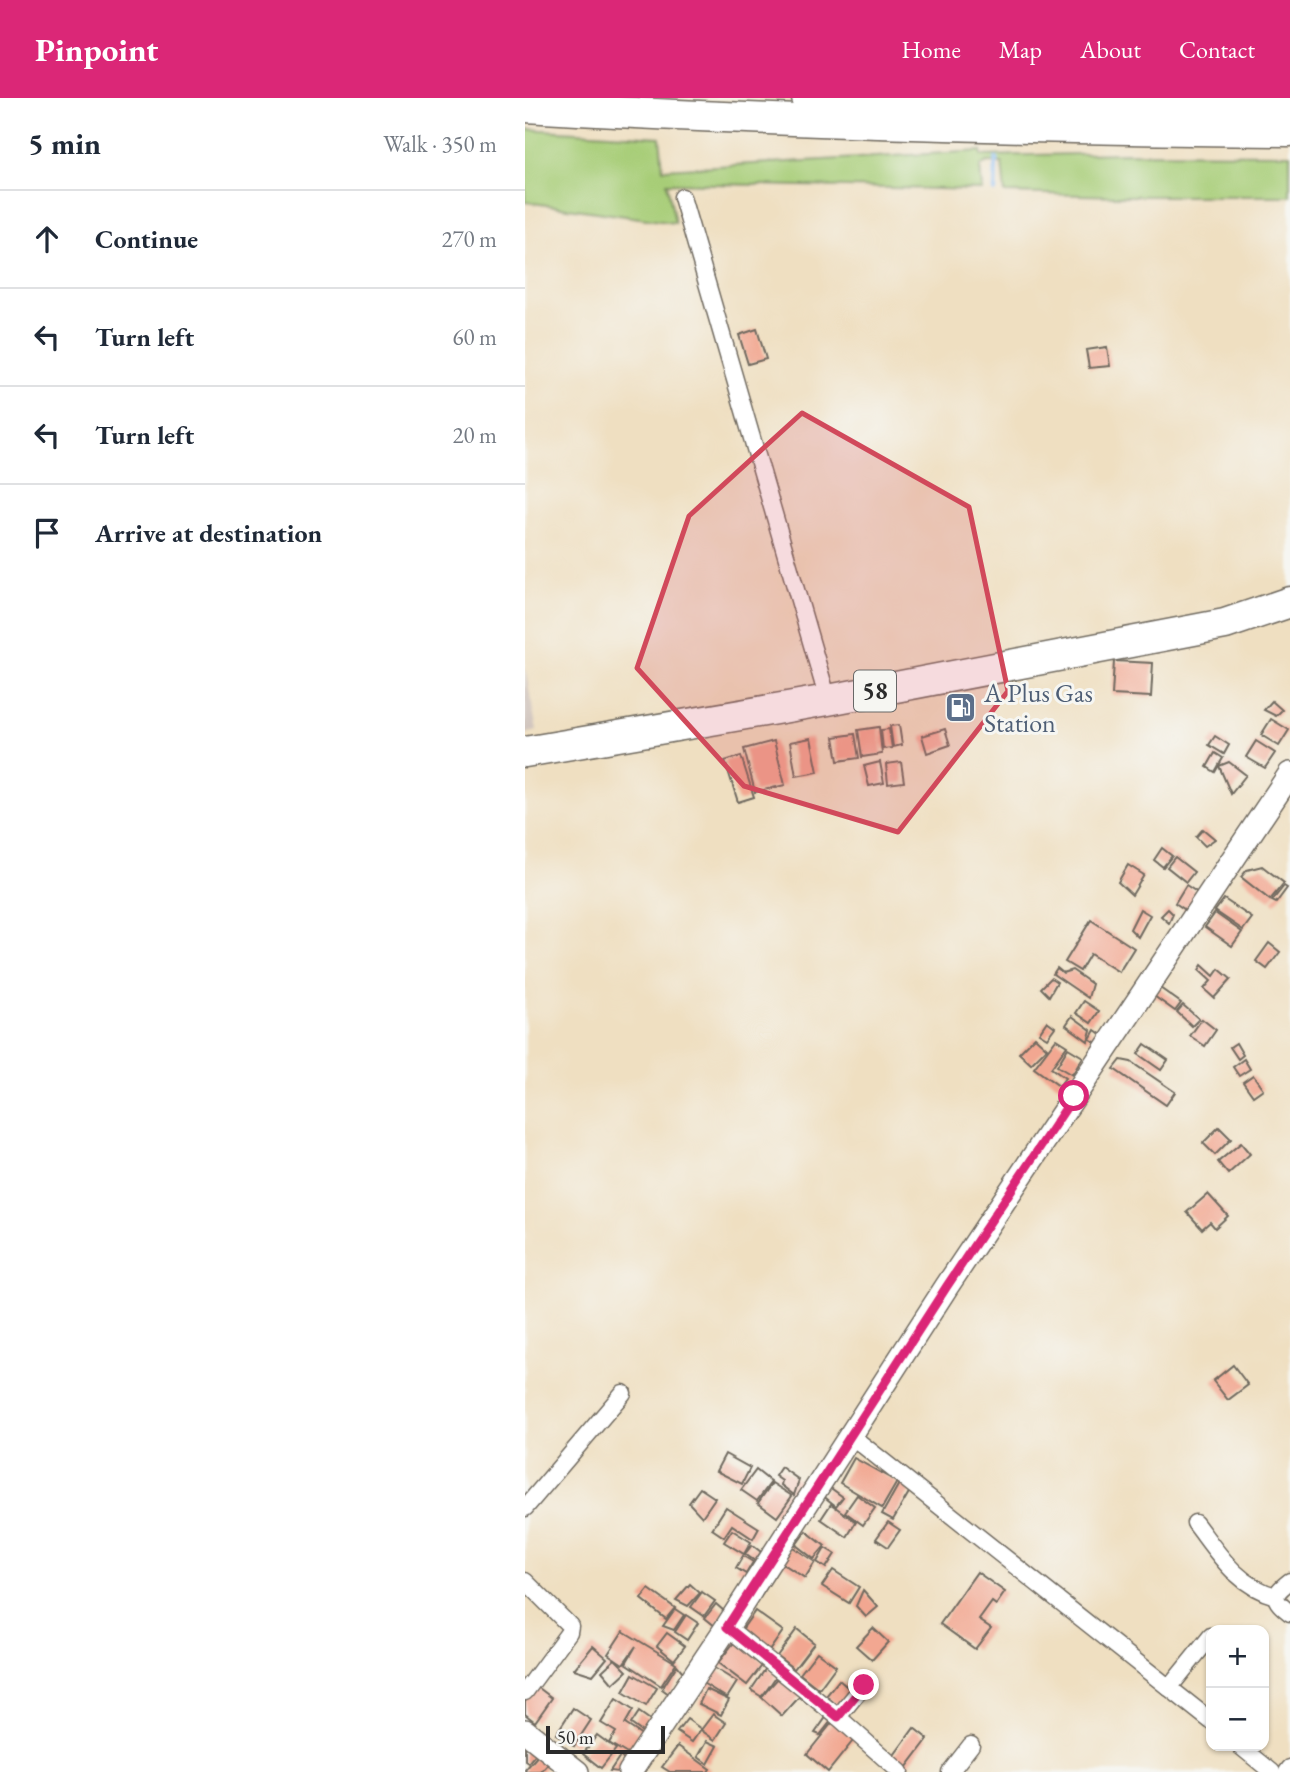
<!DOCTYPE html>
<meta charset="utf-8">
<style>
body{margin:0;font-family:"EB Garamond",serif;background:#f6f6f7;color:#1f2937}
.controls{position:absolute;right:21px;bottom:21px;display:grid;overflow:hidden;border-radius:14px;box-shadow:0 2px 5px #0004}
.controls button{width:63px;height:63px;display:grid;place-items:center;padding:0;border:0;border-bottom:2px solid #e0e1e3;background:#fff;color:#1f2937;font:35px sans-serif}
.scale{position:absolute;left:21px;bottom:18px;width:119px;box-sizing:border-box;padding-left:7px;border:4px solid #2b2b2b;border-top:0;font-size:19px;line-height:24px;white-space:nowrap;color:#2b2b2b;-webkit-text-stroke:5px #f6f6f2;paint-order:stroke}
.stop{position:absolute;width:21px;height:21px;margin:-16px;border:5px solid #db2777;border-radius:50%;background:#fff}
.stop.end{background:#db2777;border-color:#fff;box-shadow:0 2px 7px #0008}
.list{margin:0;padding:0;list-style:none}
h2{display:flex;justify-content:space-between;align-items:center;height:91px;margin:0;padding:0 28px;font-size:30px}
h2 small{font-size:23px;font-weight:400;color:#747a83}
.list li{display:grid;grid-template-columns:46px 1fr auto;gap:21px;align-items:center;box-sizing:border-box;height:98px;padding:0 28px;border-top:2px solid #e0e1e3}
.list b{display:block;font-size:26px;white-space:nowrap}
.list em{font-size:23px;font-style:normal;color:#747a83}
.icon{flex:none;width:38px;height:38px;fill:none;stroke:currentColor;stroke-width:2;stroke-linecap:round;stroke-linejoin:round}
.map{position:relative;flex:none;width:765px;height:1674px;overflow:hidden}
header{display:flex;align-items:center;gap:42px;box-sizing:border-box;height:98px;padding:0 35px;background:#db2777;color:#fff}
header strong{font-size:33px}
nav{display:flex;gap:38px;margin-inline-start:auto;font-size:24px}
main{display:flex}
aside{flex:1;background:#fff}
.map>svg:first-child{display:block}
</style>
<header>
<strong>Pinpoint</strong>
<nav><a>Home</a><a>Map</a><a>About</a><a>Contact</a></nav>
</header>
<main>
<aside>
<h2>5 min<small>Walk · 350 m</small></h2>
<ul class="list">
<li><svg class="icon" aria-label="ahead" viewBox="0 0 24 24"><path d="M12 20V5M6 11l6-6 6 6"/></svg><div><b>Continue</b></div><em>270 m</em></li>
<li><svg class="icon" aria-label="left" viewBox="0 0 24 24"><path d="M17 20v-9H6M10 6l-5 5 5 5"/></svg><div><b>Turn left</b></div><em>60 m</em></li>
<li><svg class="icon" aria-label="left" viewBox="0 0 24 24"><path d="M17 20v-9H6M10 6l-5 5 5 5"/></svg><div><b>Turn left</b></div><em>20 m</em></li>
<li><svg class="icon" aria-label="arrive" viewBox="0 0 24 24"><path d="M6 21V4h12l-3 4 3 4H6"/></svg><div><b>Arrive at destination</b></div></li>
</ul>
</aside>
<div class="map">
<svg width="765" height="1674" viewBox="0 0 765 1674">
<rect width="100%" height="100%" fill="#f6f6f2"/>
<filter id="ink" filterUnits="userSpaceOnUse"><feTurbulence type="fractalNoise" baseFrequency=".0143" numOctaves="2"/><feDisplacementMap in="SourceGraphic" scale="14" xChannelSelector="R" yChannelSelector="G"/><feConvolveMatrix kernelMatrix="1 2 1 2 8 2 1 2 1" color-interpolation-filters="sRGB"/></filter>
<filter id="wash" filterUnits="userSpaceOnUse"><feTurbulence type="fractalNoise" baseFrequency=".00686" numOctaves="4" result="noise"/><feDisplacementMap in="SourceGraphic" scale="28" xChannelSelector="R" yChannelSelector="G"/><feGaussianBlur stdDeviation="1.57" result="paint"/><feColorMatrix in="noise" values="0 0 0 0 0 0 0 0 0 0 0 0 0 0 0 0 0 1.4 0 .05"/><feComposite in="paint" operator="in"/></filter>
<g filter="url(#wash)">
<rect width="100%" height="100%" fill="#efdfc1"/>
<polygon fill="#cec1ba" points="0,570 12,633 0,636"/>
<polygon fill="#a7cd77" stroke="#697c51" stroke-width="2" points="0,31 135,39 138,71 456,53 456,58 599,55 765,56 765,98 594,98 480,95 477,65 462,64 455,69 457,92 142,85 150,125 0,104"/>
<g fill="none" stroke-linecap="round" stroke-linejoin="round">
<polyline stroke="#84b9f3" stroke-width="4.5" points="470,93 471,61"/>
</g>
<g id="blocks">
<g fill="#f2a791">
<polygon points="232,231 241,261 223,266 214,237"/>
<polygon points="582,249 585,268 564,270 561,252"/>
<polygon points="589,563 628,565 626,599 587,597"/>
<polygon points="441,602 444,615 431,617 428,605"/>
<polygon points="747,603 757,612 751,618 739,612"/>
<polygon points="746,621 764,632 754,648 736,637"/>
<polygon points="374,627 377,647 368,649 365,628"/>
<polygon points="354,629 357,656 337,659 333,632"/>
<polygon points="364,631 367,650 358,651 356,632"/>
<polygon points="420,631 425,647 402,655 397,638"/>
<polygon points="330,636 334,660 313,663 309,639"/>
<polygon points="690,638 704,647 699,656 684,647"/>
<polygon points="286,640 293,674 271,678 265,644"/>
<polygon points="249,643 260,687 230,694 219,651"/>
<polygon points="731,643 750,655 740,670 721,659"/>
<polygon points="690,655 698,660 690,674 682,669"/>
<polygon points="216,658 229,699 213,704 200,663"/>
<polygon points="355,664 359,685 344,688 339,668"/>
<polygon points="376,664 379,684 363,686 361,666"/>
<polygon points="704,664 721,677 706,696 694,668"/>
<polygon points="678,731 690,741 680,748 671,739"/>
<polygon points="637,750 647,758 638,769 629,762"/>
<polygon points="650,759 669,774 661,784 642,769"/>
<polygon points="603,767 619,777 607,797 593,784"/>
<polygon points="737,768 759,785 745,802 716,779 722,772"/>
<polygon points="661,787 673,795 662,813 650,805"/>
<polygon points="759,788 762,790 751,805 747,803"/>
<polygon points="699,801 727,820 718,832 690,813"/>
<polygon points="615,811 625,817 613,839 605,831"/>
<polygon points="643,811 648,816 644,825 636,818"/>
<polygon points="690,815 717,834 707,848 680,829"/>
<polygon points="566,822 609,850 594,874 565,856 555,873 540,864"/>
<polygon points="744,845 755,854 742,871 731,863"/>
<polygon points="677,867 689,878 694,871 706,881 689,900 679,891 686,883 674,872"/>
<polygon points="532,870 538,875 547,872 567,886 563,900 528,876"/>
<polygon points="526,880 532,884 524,898 516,890"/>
<polygon points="635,890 656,905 650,913 629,898"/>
<polygon points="559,903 574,913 566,925 551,915"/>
<polygon points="658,907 674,921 667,928 652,914"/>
<polygon points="547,918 566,932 563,943 541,927"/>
<polygon points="677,921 691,932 680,948 665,938"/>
<polygon points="522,923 530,929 522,940 514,935"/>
<polygon points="570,932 577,937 572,945 565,941"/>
<polygon points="510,939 522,950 506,966 494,955"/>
<polygon points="531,941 542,948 526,970 540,980 534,988 509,970"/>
<polygon points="711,945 718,957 713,961 705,949"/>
<polygon points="620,946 643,962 636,972 613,956"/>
<polygon points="543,950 558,959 547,977 532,968"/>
<polygon points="719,961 725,971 714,978 708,969"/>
<polygon points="596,962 606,964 650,994 641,1007 589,971"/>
<polygon points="728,977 738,991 728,998 718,984"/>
<polygon points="694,1029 706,1041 690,1057 678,1045"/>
<polygon points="716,1045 725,1056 703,1076 693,1064"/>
<polygon points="683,1096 703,1118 690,1130 685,1124 677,1131 662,1114"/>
<polygon points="708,1267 723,1287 703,1302 688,1283"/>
<polygon points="200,1356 225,1370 217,1386 191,1373"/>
<polygon points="329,1360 372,1384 357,1410 315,1385"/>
<polygon points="256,1369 274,1382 269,1397 256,1387 257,1383 250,1378"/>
<polygon points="231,1372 246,1384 232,1403 216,1392"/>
<polygon points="375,1384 386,1391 368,1422 357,1416"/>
<polygon points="247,1385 267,1398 252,1419 233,1405"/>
<polygon points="303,1388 318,1399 311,1408 297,1397"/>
<polygon points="175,1390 190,1400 177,1419 164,1405"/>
<polygon points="332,1397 350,1410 338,1427 320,1414"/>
<polygon points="306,1406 331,1424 322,1439 296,1421"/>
<polygon points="201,1409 234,1430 228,1441 207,1427 199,1439 187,1431"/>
<polygon points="363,1424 375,1432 363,1449 351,1441"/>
<polygon points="207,1432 226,1444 219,1456 199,1444"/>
<polygon points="281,1433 300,1448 289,1461 271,1447"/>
<polygon points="227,1447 236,1454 230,1463 220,1456"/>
<polygon points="265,1447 290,1464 280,1480 254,1463"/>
<polygon points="300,1450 310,1456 301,1470 292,1464"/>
<polygon points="218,1458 228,1464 221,1476 211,1470"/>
<polygon points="308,1472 334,1489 324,1505 297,1488"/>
<polygon points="452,1474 480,1494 471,1507 467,1504 454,1522 466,1530 450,1551 415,1526"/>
<polygon points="165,1486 175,1495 163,1508 151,1502"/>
<polygon points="124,1491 150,1510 141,1521 116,1501"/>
<polygon points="338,1492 353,1509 341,1519 331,1508"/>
<polygon points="177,1494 190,1503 179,1518 166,1509"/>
<polygon points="191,1506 200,1514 190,1528 180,1520"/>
<polygon points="150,1511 159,1517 149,1532 138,1528"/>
<polygon points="230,1513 258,1533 244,1553 216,1533"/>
<polygon points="161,1517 173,1525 162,1542 150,1534"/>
<polygon points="348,1530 363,1544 347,1562 331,1548"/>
<polygon points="272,1531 289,1545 269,1571 252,1558"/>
<polygon points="98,1533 151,1565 136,1588 101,1565 111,1548 98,1566 83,1556"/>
<polygon points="142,1535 160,1548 149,1562 132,1548"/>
<polygon points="211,1542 239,1565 222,1587 193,1565"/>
<polygon points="68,1548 82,1560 68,1577 49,1571"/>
<polygon points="292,1554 311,1568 294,1591 275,1576"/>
<polygon points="90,1561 102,1573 88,1586 77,1573"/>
<polygon points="152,1567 158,1574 144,1596 137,1591"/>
<polygon points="186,1568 212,1584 202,1600 176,1584"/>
<polygon points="241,1570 252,1577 237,1599 226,1592"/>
<polygon points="108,1576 132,1590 121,1608 98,1594"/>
<polygon points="255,1578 276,1597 257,1618 236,1599"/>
<polygon points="314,1582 327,1593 314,1609 301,1598"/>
<polygon points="10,1587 27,1600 10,1624 0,1616 0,1602"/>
<polygon points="181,1591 204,1602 196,1617 174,1606"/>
<polygon points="91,1601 108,1612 100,1626 117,1637 104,1657 84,1645 91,1634 76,1625"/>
<polygon points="48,1610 66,1622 49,1648 31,1636"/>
<polygon points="114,1614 128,1624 120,1636 106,1626"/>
<polygon points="188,1616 201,1625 190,1642 176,1632"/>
<polygon points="302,1618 306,1623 295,1637 290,1635"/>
<polygon points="162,1621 176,1631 167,1644 152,1634"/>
<polygon points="310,1621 331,1639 303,1674 282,1656"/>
<polygon points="389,1630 403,1641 381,1670 367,1660"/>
<polygon points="72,1637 91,1651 76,1670 58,1656"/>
<polygon points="182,1643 193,1648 183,1666 173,1659"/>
<polygon points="0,1646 13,1653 3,1665 0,1663"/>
<polygon points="153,1648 185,1671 183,1674 145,1674 137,1669"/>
<polygon points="15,1655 25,1664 16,1674 1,1674 0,1672"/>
<polygon points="95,1658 99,1662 93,1674 85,1673"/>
</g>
</g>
</g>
<g filter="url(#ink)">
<use href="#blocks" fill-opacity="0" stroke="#706a60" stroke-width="2"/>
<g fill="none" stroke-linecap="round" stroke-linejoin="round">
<defs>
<g id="street">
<polyline points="157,99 303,602"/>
<polyline points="325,1337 686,1623"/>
<polyline points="0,1410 98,1295"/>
<path d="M670 1425C693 1455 712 1488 751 1498"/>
<polyline points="0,1483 45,1528 44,1534 0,1594"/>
<path d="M765 1483C747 1497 747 1501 765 1515"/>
<polyline points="202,1529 313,1619 375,1674"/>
<polyline points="644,1590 686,1538"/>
<polyline points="313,1619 339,1587"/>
<polyline points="715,1648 747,1674"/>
<polyline points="425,1674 446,1647"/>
<polyline points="762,1674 765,1670"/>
</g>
<g id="secondary">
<polyline points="0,1633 52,1674"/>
<polyline points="105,1674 202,1529 422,1188 765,676"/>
</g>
<g id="highway">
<polyline points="282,0 487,6 765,8"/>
<path d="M0 9C255 24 510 31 765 33"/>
<polyline points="0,654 303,602 700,526 765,504"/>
</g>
</defs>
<use href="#street" stroke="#706a60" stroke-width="19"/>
<use href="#secondary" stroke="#706a60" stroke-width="26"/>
<use href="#highway" stroke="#706a60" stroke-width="33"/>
<use href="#street" stroke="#fff" stroke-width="16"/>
<use href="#secondary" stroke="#fff" stroke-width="23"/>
<use href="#highway" stroke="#fff" stroke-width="30"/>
</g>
</g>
<g fill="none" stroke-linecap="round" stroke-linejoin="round" filter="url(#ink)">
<polyline stroke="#db2777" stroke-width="9" points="339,1587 313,1619 202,1529 422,1188 549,998"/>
</g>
<path fill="#d1495b" fill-opacity="0.2" stroke="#d1495b" stroke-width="5" stroke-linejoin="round" d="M277 315 444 409 483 593 373 734 219 688 112 570 164 418Z"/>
<defs>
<symbol id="fuel-square" viewBox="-11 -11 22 22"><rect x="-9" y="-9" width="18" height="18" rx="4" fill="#5c6f8a" stroke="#f6f6f2"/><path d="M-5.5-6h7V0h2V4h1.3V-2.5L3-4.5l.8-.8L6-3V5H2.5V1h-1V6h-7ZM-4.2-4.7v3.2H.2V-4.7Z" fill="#fff"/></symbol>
</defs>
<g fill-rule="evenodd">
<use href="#fuel-square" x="418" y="592" width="35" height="35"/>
</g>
<g text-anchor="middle" stroke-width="6" stroke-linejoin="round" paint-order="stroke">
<rect fill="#f6f6f2" stroke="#686867" stroke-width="2" x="329" y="572.5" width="42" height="41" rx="5"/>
<g font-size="24" font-weight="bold" fill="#2b2b2b">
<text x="350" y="601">58</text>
</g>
<g font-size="26" fill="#4e5e75" stroke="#f6f6f2" text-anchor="start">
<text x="459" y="604">A Plus Gas<tspan x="459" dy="30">Station</tspan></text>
</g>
</g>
</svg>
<div class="controls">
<button>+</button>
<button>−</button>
</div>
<div class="scale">50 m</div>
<div class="stop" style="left:549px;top:998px"></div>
<div class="stop end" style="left:339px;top:1587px"></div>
</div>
</main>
